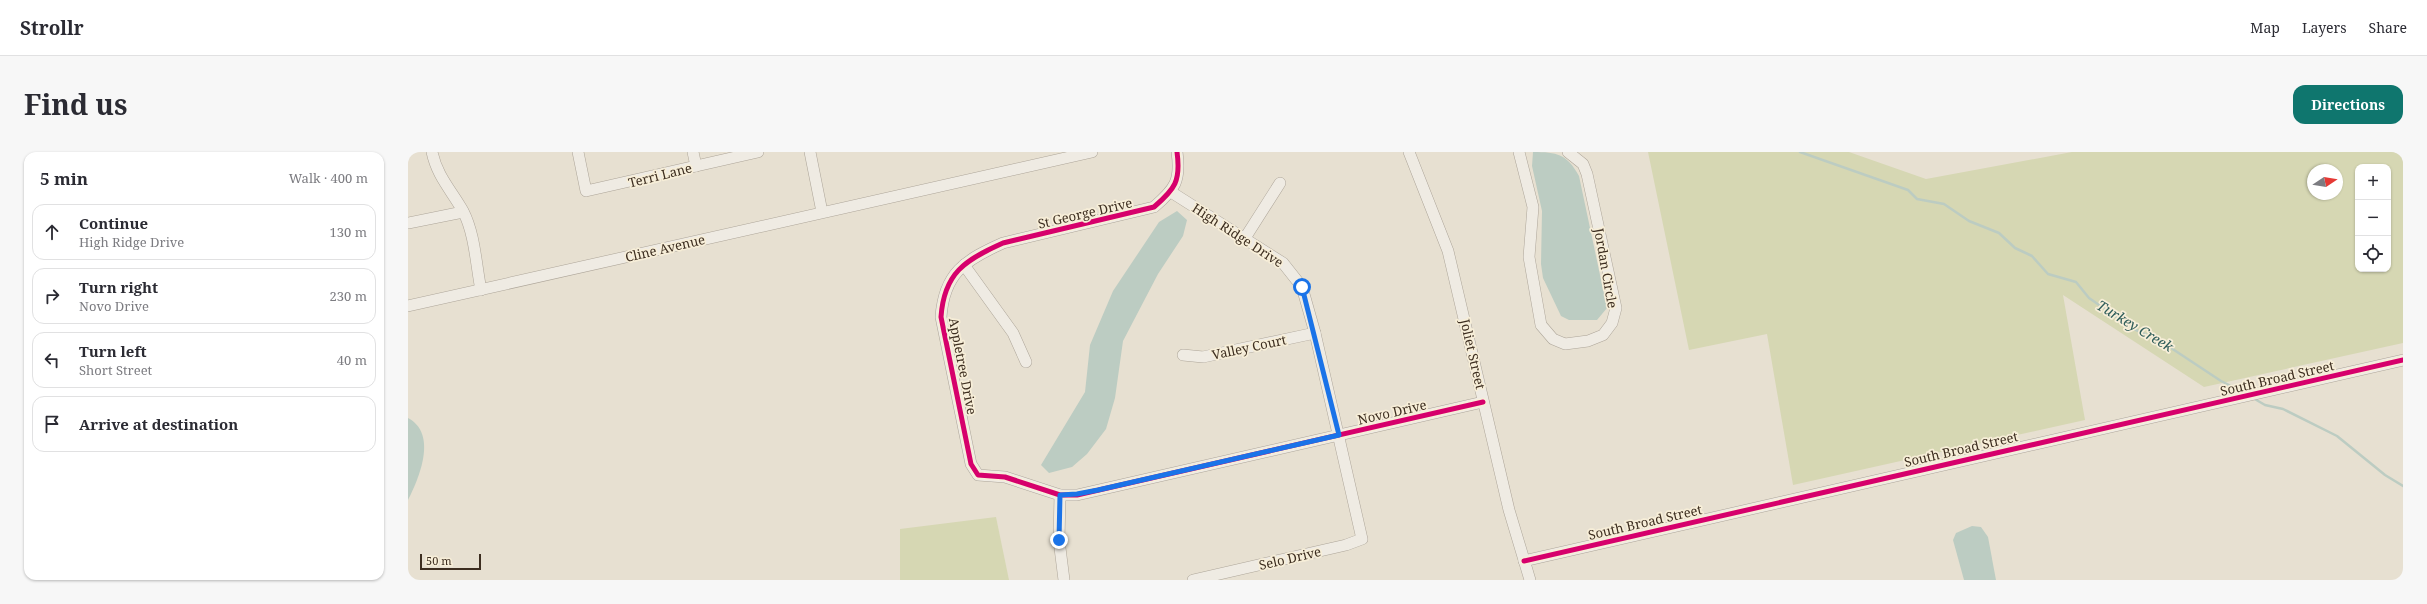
<!DOCTYPE html>
<meta charset="utf-8">
<style>
body{margin:0;font-family:"Noto Serif",serif;background:#f7f7f7;color:#2b2b33}
.controls{position:absolute;right:12px;top:12px;display:grid;overflow:hidden;border-radius:8px;box-shadow:0 1px 3px #0004}
.controls button{width:36px;height:36px;display:grid;place-items:center;padding:0;border:0;border-bottom:1px solid #e1e1e2;background:#fff;color:#2b2b33;font:20px sans-serif}
.compass{position:absolute;left:1899px;top:12px;width:36px;height:36px;border-radius:50%;background:#fff;box-shadow:0 1px 3px #0004;rotate:78deg}
.scale{position:absolute;left:12px;bottom:10px;width:61px;box-sizing:border-box;padding-left:4px;border:2px solid #3d2e20;border-top:0;font-size:11px;line-height:14px;white-space:nowrap;color:#3d2e20;-webkit-text-stroke:3px #f7eed8;paint-order:stroke}
.stop{position:absolute;width:12px;height:12px;margin:-9px;border:3px solid #1a73e8;border-radius:50%;background:#fff}
.stop.end{background:#1a73e8;border-color:#fff;box-shadow:0 1px 4px #0008}
.list{margin:0;padding:0;list-style:none}
h2{display:flex;justify-content:space-between;align-items:center;height:52px;margin:0;padding:0 16px;font-size:17px}
h2 small{font-size:13px;font-weight:400;color:#7c7c81}
.list li{display:grid;grid-template-columns:26px 1fr auto;gap:12px;align-items:center;box-sizing:border-box;height:56px;margin:0 8px 8px;padding:0 8px;border:1px solid #e1e1e2;border-radius:12px}
.list b{display:block;font-size:15px;white-space:nowrap}
.list p{margin:0;font-size:13px;white-space:nowrap;color:#7c7c81}
.list em{font-size:13px;font-style:normal;color:#7c7c81}
.icon{flex:none;width:22px;height:22px;fill:none;stroke:currentColor;stroke-width:2;stroke-linecap:round;stroke-linejoin:round}
.map{position:relative;flex:none;width:1995px;height:428px;overflow:hidden;border-radius:12px}
header{display:flex;align-items:center;gap:24px;box-sizing:border-box;height:56px;padding:0 20px;background:#fff;border-bottom:1px solid #e1e1e2}
header strong{font-size:19px}
nav{display:flex;gap:22px;margin-inline-start:auto;font-size:14px}
.intro{display:flex;align-items:center;justify-content:space-between;box-sizing:border-box;height:96px;padding:0 24px}
h1{margin:0;font-size:28px}
.button{padding:10px 18px;border-radius:12px;background:#0f766e;color:#fff;font-size:14px;font-weight:700}
main{display:flex;gap:24px;padding:0 24px}
aside{flex:1;background:#fff;border-radius:12px;box-shadow:0 1px 3px #0004}
.map>svg:first-child{display:block}
</style>
<header>
<strong>Strollr</strong>
<nav><a>Map</a><a>Layers</a><a>Share</a></nav>
</header>
<div class="intro"><h1>Find us</h1><a class="button">Directions</a></div>
<main>
<aside>
<h2>5 min<small>Walk · 400 m</small></h2>
<ul class="list">
<li><svg class="icon" aria-label="ahead" viewBox="0 0 24 24"><path d="M12 20V5M6 11l6-6 6 6"/></svg><div><b>Continue</b><p>High Ridge Drive</p></div><em>130 m</em></li>
<li><svg class="icon" aria-label="right" viewBox="0 0 24 24"><path d="M7 20v-9h11M14 6l5 5-5 5"/></svg><div><b>Turn right</b><p>Novo Drive</p></div><em>230 m</em></li>
<li><svg class="icon" aria-label="left" viewBox="0 0 24 24"><path d="M17 20v-9H6M10 6l-5 5 5 5"/></svg><div><b>Turn left</b><p>Short Street</p></div><em>40 m</em></li>
<li><svg class="icon" aria-label="arrive" viewBox="0 0 24 24"><path d="M6 21V4h12l-3 4 3 4H6"/></svg><div><b>Arrive at destination</b></div></li>
</ul>
</aside>
<div class="map">
<svg width="1995" height="428" viewBox="0 0 1995 428">
<rect width="100%" height="100%" fill="#e7e0d1"/>
<g fill="#d6d7b3" fill-rule="evenodd">
<path d="M1240 0H1441L1518 27 1664 0H1995V191L1796 235 1655 143 1677 268 1385 333 1359 182 1281 198ZM1950 15H1980V117H1950ZM1905 18H1929V42H1905Z"/>
<polygon points="588,365 601,428 492,428 492,377"/>
</g>
<g fill="#bcccc2">
<path d="M1125 0C1149 0 1159 2 1171 24L1199 156 1189 168H1161L1153 164 1135 126 1133 112 1134 59 1124 14Z"/>
<polygon points="769,59 779,68 775,84 750,122 715,189 707,246 698,277 679,302 664,315 641,321 633,313 677,240 682,193 705,139 751,70"/>
<path d="M0 266C30 282 11 326 0 348Z"/>
<polygon points="1564,374 1573,375 1580,385 1588,428 1556,428 1545,388 1548,381"/>
</g>
<g fill="none" stroke-linecap="round" stroke-linejoin="round">
<g stroke="#bcccc2" stroke-width="2.5">
<polyline points="1392,0 1500,38 1509,47 1536,52 1561,69 1591,81 1607,96 1624,104 1640,122 1668,130 1681,146 1726,177 1754,190 1813,229 1835,240"/>
<polyline points="1845,246 1857,253 1875,257 1929,284 1977,323 1995,334"/>
</g>
<defs>
<g id="minor">
<path d="M24 0C29 24 43 38 55 59 67 82 68 113 73 138"/>
<polyline points="170,0 178,39 350,0"/>
<polyline points="285,0 288,14"/>
<polyline points="402,0 414,60"/>
<path d="M769 0C773 29 767 37 746 55L595 91C557 108 536 121 533 165L563 312 570 323 597 325 652 343H669L1075 250"/>
<polyline points="1001,0 1040,99 1101,358 1122,428"/>
<polyline points="1111,0 1125,55 1121,105 1133,173 1145,187 1157,192 1180,189 1195,183 1204,171 1208,156 1179,22 1175,12 1160,0"/>
<polyline points="763,40 875,111 894,135 907,181 954,387 938,393 785,428"/>
<polyline points="0,71 55,60"/>
<polyline points="837,86 872,31"/>
<polyline points="556,113 605,181 618,210"/>
<polyline points="0,154 684,0"/>
<polyline points="775,203 795,205 907,181"/>
<polyline points="652,343 651,388 656,428"/>
<polyline points="1116,409 1995,208"/>
</g>
</defs>
<use href="#minor" stroke="#ada599" stroke-width="12"/>
<use href="#minor" stroke="#efebe3" stroke-width="11"/>
<defs>
<g id="cycleway">
<path d="M769 0C773 29 767 37 746 55L595 91C557 108 536 121 533 165L563 312 570 323 597 325 652 343H669L1075 250"/>
<polyline points="1116,409 1995,208"/>
</g>
</defs>
<use href="#cycleway" stroke="#f7eed8" stroke-width="8"/>
<use href="#cycleway" stroke="#d6006c" stroke-width="5"/>
</g>
<g fill="none" stroke-linecap="round" stroke-linejoin="round">
<polyline stroke="#1a73e8" stroke-width="5" points="651,388 652,343 669,342 690,338 931,283 894,135"/>
</g>
<g text-anchor="middle" stroke-width="3.5" stroke-linejoin="round" paint-order="stroke">
<g font-size="13" fill="#3d2e20" stroke="#f7eed8">
<text transform="translate(252 23) rotate(-14)" y="5">Terri Lane</text>
<text transform="translate(677 61) rotate(-13)" y="5">St George Drive</text>
<text transform="translate(830 83) rotate(33)" y="5">High Ridge Drive</text>
<text transform="translate(257 96) rotate(-13)" y="5">Cline Avenue</text>
<text transform="translate(1198 116) rotate(80)" y="5">Jordan Circle</text>
<text transform="translate(841 195) rotate(-12)" y="5">Valley Court</text>
<text transform="translate(1065 202) rotate(77)" y="5">Joliet Street</text>
<text transform="translate(555 214) rotate(79)" y="5">Appletree Drive</text>
<text transform="translate(1869 226) rotate(-13)" y="5">South Broad Street</text>
<text transform="translate(984 260) rotate(-13)" y="5">Novo Drive</text>
<text transform="translate(1553 297) rotate(-13)" y="5">South Broad Street</text>
<text transform="translate(1237 370) rotate(-13)" y="5">South Broad Street</text>
<text transform="translate(882 406) rotate(-13)" y="5">Selo Drive</text>
</g>
<g font-size="14" font-style="italic" fill="#2f5d5a" stroke="#f7eed8">
<text transform="translate(1727 174) rotate(31)" y="5">Turkey Creek</text>
</g>
</g>
</svg>
<div class="controls">
<button>+</button>
<button>−</button>
<button><svg class="icon" aria-label="locate" viewBox="0 0 24 24"><circle cx="12" cy="12" r="6"/><path d="M12 2v4M12 18v4M2 12h4M18 12h4"/></svg></button>
</div>
<svg class="compass" viewBox="-18 -18 36 36"><path d="M0-13l5 13h-10z" fill="#e53935"/><path d="M0 13l5-13h-10z" fill="#7c7c81"/></svg>
<div class="scale">50 m</div>
<div class="stop" style="left:894px;top:135px"></div>
<div class="stop end" style="left:651px;top:388px"></div>
</div>
</main>
